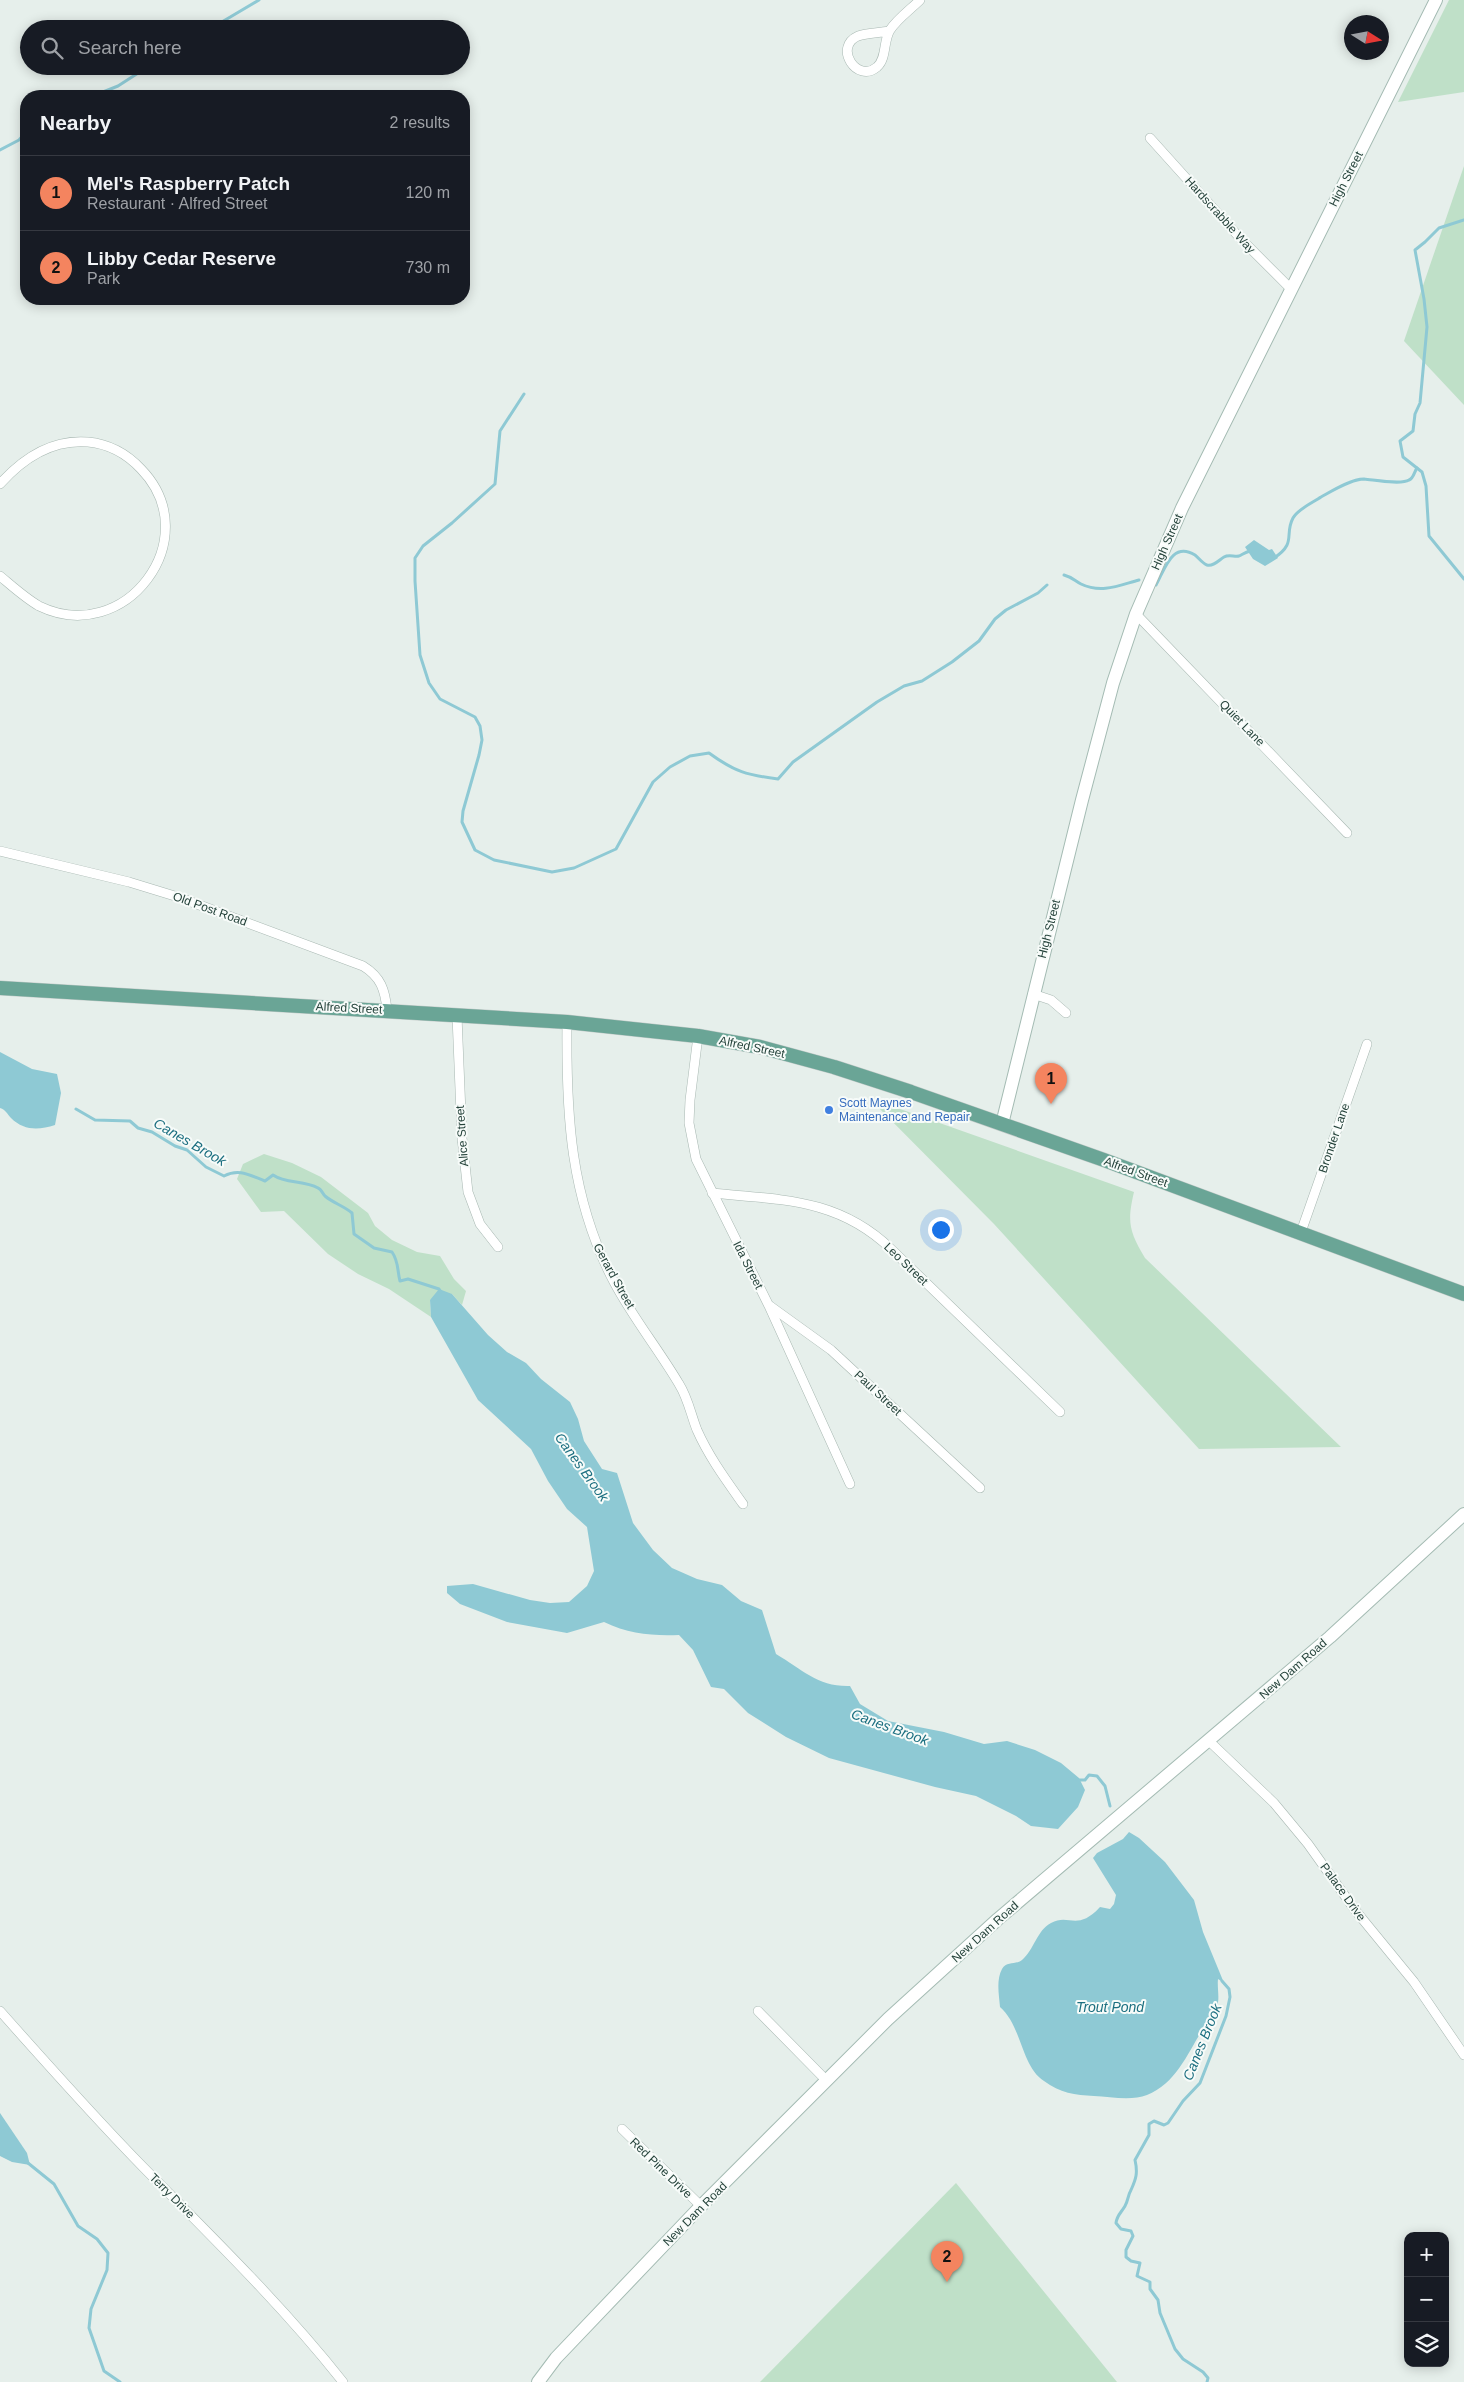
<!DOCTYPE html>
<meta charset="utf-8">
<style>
body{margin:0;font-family:Arial,sans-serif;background:#20242c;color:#f1f3f6}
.controls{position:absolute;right:15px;bottom:15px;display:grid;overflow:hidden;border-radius:10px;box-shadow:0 2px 12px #0003}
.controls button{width:45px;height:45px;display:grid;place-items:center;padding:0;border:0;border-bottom:1px solid #363941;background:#171b24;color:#f1f3f6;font:25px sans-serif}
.compass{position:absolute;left:1344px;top:15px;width:45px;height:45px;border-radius:50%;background:#171b24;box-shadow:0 2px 12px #0003;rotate:101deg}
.you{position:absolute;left:940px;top:1229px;width:18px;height:18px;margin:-12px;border:4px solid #fff;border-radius:50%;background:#1a73e8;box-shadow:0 0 0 8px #1a73e833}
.badge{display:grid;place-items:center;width:32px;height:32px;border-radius:50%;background:#f4845f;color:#111;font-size:16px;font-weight:700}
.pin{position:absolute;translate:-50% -41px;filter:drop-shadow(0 1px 2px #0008)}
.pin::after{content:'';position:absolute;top:26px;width:18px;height:15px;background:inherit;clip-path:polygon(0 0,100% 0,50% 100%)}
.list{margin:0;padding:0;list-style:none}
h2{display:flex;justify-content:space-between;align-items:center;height:65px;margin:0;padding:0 20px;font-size:21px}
h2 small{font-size:16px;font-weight:400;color:#9ea1a6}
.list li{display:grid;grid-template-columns:32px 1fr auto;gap:15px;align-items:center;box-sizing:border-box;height:75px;padding:0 20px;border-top:1px solid #363941}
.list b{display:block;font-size:19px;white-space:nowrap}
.list p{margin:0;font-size:16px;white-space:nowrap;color:#9ea1a6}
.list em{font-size:16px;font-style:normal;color:#9ea1a6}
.icon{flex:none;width:28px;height:28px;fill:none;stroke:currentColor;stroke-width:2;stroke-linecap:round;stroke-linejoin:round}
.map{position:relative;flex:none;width:1464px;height:2382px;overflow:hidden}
.search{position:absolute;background:#171b24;box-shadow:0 2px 12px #0003;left:20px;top:20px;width:450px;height:55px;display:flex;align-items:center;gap:12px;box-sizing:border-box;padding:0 18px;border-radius:28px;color:#9ea1a6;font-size:19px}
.panel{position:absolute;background:#171b24;box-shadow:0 2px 12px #0003;left:20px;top:90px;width:450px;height:215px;border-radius:20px}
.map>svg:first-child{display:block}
</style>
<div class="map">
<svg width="1464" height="2382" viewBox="0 0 1464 2382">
<rect width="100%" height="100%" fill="#e6efeb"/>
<g fill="#bfe0c8">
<polygon points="1449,0 1464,0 1464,92 1398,102"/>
<polygon points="1464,166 1464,405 1404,341"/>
<path d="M869 1098 1134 1192C1127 1222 1129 1231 1145 1258L1341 1447 1199 1449 994 1224Z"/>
<polygon points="264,1154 292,1163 321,1177 368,1213 375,1226 392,1240 417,1252 440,1256 454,1279 466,1291 462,1305 452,1294 430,1300 431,1317 389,1289 358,1274 328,1254 284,1211 261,1212 237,1179 243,1164"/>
<polygon points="956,2183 1117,2382 760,2382"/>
</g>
<g fill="#8ec9d4">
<polygon points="1254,540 1269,550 1272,549 1278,558 1265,566 1253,559 1245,547"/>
<path d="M0 1052 32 1069 57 1074 61 1093 55 1125C39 1130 24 1131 11 1118 7 1114 6 1110 0 1108Z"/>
<path d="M439 1289 452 1294 488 1335 507 1352 526 1363 541 1379 570 1402 578 1419 584 1441 602 1469 617 1473 633 1523 653 1550 672 1568 697 1579 722 1585 741 1601 762 1610 776 1654C803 1670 818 1687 850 1686L860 1704 888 1721 944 1732 984 1744 1007 1741 1035 1750 1061 1763 1079 1778 1085 1790 1078 1807 1058 1829 1031 1826 1016 1816 976 1796 935 1787 829 1758 786 1737 748 1713 724 1689 711 1687 693 1650 679 1635C652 1636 629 1634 604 1622L567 1633 507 1622 460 1604 447 1593V1586L473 1584 530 1600 550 1603 569 1602 587 1586 594 1571 587 1527 567 1509 548 1481 531 1449 478 1400 431 1317 430 1300Z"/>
<path d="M1129 1832 1139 1838 1165 1862 1194 1900 1203 1932 1224 1983 1218 1979C1217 1987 1220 1999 1217 2006 1214 2015 1206 2024 1201 2032 1187 2055 1175 2084 1147 2095 1132 2101 1111 2097 1094 2096 1075 2095 1060 2093 1044 2081 1021 2066 1022 2026 1000 2007 999 1995 996 1980 1002 1969 1007 1961 1016 1965 1022 1960 1034 1950 1037 1930 1051 1923 1069 1913 1077 1932 1100 1907L1110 1909 1114 1904 1116 1895 1093 1858 1097 1853 1123 1839Z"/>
<polygon points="0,2113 27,2153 30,2165 12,2162 0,2156"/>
</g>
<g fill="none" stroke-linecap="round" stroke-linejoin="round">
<g stroke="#8ec9d4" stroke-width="3">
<polyline points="210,29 259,0"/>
<polyline points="93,96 118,86 149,66"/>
<polyline points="0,150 19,140 26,132"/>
<polyline points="1464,220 1439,228 1425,242 1415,250 1424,299 1427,327 1420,403 1415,414 1413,431 1400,441 1403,457 1422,472 1426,486 1429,536 1464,579"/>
<path d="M524 394 500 431 495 484 452 523 423 546 415 558V581L420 655 429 683 440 699 475 717 480 726 482 740 479 755 463 811 462 822 475 850 494 860 552 872 574 868 616 849 653 782 670 767 690 756 709 753C735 772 747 775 778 779L793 762 877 702 904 686 922 681 952 662 979 641 995 619 1006 610 1038 593 1047 585"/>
<path d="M1274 558C1297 543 1284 535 1293 518 1298 509 1312 503 1321 497 1332 491 1351 479 1364 479 1375 480 1401 485 1409 480 1414 478 1414 472 1417 468"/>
<path d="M1064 575C1072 577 1075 581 1081 584 1102 594 1120 585 1139 580"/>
<path d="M1156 585C1165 569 1172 541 1195 555 1199 558 1202 563 1207 565 1213 567 1219 560 1224 557 1229 554 1234 557 1239 556 1243 554 1246 552 1250 551"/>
<path d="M76 1109 95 1120 130 1121 138 1128 152 1132 175 1146 187 1150 206 1167 224 1176C239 1168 249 1175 265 1181L273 1175C286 1184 304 1180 318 1188 321 1189 323 1194 325 1196 333 1203 344 1206 352 1213L354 1234 374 1248 392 1252C399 1262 397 1270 400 1281L408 1279 439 1289 441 1292"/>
<polyline points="1077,1780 1085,1780 1089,1775 1097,1776 1105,1786 1110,1806"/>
<polyline points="28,2163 54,2184 78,2226 97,2239 108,2253 107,2270 91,2309 89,2328 104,2371 120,2382"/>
<path d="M1207 2382 1208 2378 1203 2372 1183 2359 1175 2349 1160 2313 1158 2300 1150 2289V2282L1137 2276 1140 2263 1131 2261 1126 2257V2250L1133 2236 1131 2231 1121 2229 1116 2223C1117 2215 1121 2213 1125 2206 1128 2201 1128 2195 1131 2190 1136 2179 1138 2173 1135 2160L1149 2135V2124L1154 2121 1164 2125 1168 2123 1183 2101 1200 2083 1226 2016 1230 1997 1229 1989 1222 1981"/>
</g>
<defs>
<g id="street">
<path d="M889 31C879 33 867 33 858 36 833 47 857 84 877 67 887 58 883 41 890 30 897 19 911 9 920 0"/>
<polyline points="1150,138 1240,238 1291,289"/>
<path d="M0 484C24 457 52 439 88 442 109 444 127 454 141 469 208 538 125 648 39 606 25 598 12 586 0 576"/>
<polyline points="1136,614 1347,833"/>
<path d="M0 851 129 882 178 897 363 966C381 977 385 990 387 1010"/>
<polyline points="1033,994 1051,1000 1066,1013"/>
<polyline points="457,1016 462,1138 468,1192 480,1224 498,1247"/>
<path d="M567 1022C566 1115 570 1198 614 1282 633 1318 659 1350 679 1384 688 1398 691 1415 697 1430 709 1457 726 1480 743 1504"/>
<polyline points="698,1036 690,1100 689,1123 696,1159 769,1306 850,1484"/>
<path d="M712 1193C781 1200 838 1198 891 1249L1060 1412"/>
<polyline points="1301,1232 1367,1044"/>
<polyline points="770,1306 831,1350 980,1488"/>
<polyline points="1209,1741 1274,1803 1308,1844 1355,1910 1414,1982 1464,2055"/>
<path d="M0 2011C47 2064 94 2117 144 2168 212 2237 282 2305 343 2382"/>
<polyline points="758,2011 826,2080"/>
<polyline points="622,2129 701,2206"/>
</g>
<g id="secondary">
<polyline points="1002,1124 1082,800 1113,683 1136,614 1182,508 1436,0"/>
<polyline points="538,2382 556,2358 701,2206 888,2019 998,1919 1330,1637 1464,1514"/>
</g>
<polyline id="primary" points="0,988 567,1022 698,1036 760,1047 834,1067 911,1092 1104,1160 1464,1294"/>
</defs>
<use href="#street" stroke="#a8b8b2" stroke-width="10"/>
<use href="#secondary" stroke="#a4bbb3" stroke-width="14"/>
<use href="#primary" stroke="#c2cac8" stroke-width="15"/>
<use href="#street" stroke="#fff" stroke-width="9"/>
<use href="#secondary" stroke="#fff" stroke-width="12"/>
<use href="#primary" stroke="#6aa596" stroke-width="14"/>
</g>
<circle fill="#3f7fe0" stroke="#f7fbf9" stroke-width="2" cx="829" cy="1110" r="5"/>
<g text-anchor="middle" stroke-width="4" stroke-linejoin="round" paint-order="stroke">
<g font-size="12" fill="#24423a" stroke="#f7fbf9">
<text transform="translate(1346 179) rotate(-63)" y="4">High Street</text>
<text transform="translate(1220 215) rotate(48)" y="4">Hardscrabble Way</text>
<text transform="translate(1167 542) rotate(-66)" y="4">High Street</text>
<text transform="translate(1242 723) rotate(46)" y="4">Quiet Lane</text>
<text transform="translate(210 909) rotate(20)" y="4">Old Post Road</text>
<text transform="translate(1049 929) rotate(-76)" y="4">High Street</text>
<text transform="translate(349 1008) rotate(3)" y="4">Alfred Street</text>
<text transform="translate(752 1047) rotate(12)" y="4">Alfred Street</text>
<text transform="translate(462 1136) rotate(-94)" y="4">Alice Street</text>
<text transform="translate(1334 1138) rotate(-71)" y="4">Bronder Lane</text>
<text transform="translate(1136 1172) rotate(20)" y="4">Alfred Street</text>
<text transform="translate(906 1264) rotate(44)" y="4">Leo Street</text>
<text transform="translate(748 1265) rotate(63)" y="4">Ida Street</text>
<text transform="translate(614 1276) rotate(61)" y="4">Gerard Street</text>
<text transform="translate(878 1393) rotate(43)" y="4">Paul Street</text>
<text transform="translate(1293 1669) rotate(-41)" y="4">New Dam Road</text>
<text transform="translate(1343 1892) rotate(54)" y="4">Palace Drive</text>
<text transform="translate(985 1932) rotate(-42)" y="4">New Dam Road</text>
<text transform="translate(661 2168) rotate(44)" y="4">Red Pine Drive</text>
<text transform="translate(172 2196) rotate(45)" y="4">Terry Drive</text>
<text transform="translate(695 2214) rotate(-45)" y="4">New Dam Road</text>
</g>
<g font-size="12" fill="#366cbe" stroke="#f7fbf9" text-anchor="start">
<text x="839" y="1107">Scott Maynes<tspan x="839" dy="14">Maintenance and Repair</tspan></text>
</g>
<g font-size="14" font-style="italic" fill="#1c6f80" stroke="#f7fbf9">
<text transform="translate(190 1142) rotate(30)" y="5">Canes Brook</text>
<text transform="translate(582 1467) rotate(54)" y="5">Canes Brook</text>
<text transform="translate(890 1727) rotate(20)" y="5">Canes Brook</text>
<text x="1110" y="2012">Trout Pond</text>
<text transform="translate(1202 2042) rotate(-68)" y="5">Canes Brook</text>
</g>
</g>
</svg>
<div class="controls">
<button>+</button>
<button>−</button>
<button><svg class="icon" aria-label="layers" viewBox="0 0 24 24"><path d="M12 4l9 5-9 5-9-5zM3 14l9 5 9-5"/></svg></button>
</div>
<svg class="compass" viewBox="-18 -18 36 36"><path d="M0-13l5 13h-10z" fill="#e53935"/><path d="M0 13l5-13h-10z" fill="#9ea1a6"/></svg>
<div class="you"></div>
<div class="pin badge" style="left:1051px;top:1104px">1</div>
<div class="pin badge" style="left:947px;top:2282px">2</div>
<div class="search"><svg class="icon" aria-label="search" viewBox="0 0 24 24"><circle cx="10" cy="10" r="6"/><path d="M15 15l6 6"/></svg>Search here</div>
<section class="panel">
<h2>Nearby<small>2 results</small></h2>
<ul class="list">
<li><span class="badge">1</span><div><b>Mel's Raspberry Patch</b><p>Restaurant · Alfred Street</p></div><em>120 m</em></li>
<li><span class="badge">2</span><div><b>Libby Cedar Reserve</b><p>Park</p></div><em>730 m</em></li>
</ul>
</section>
</div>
